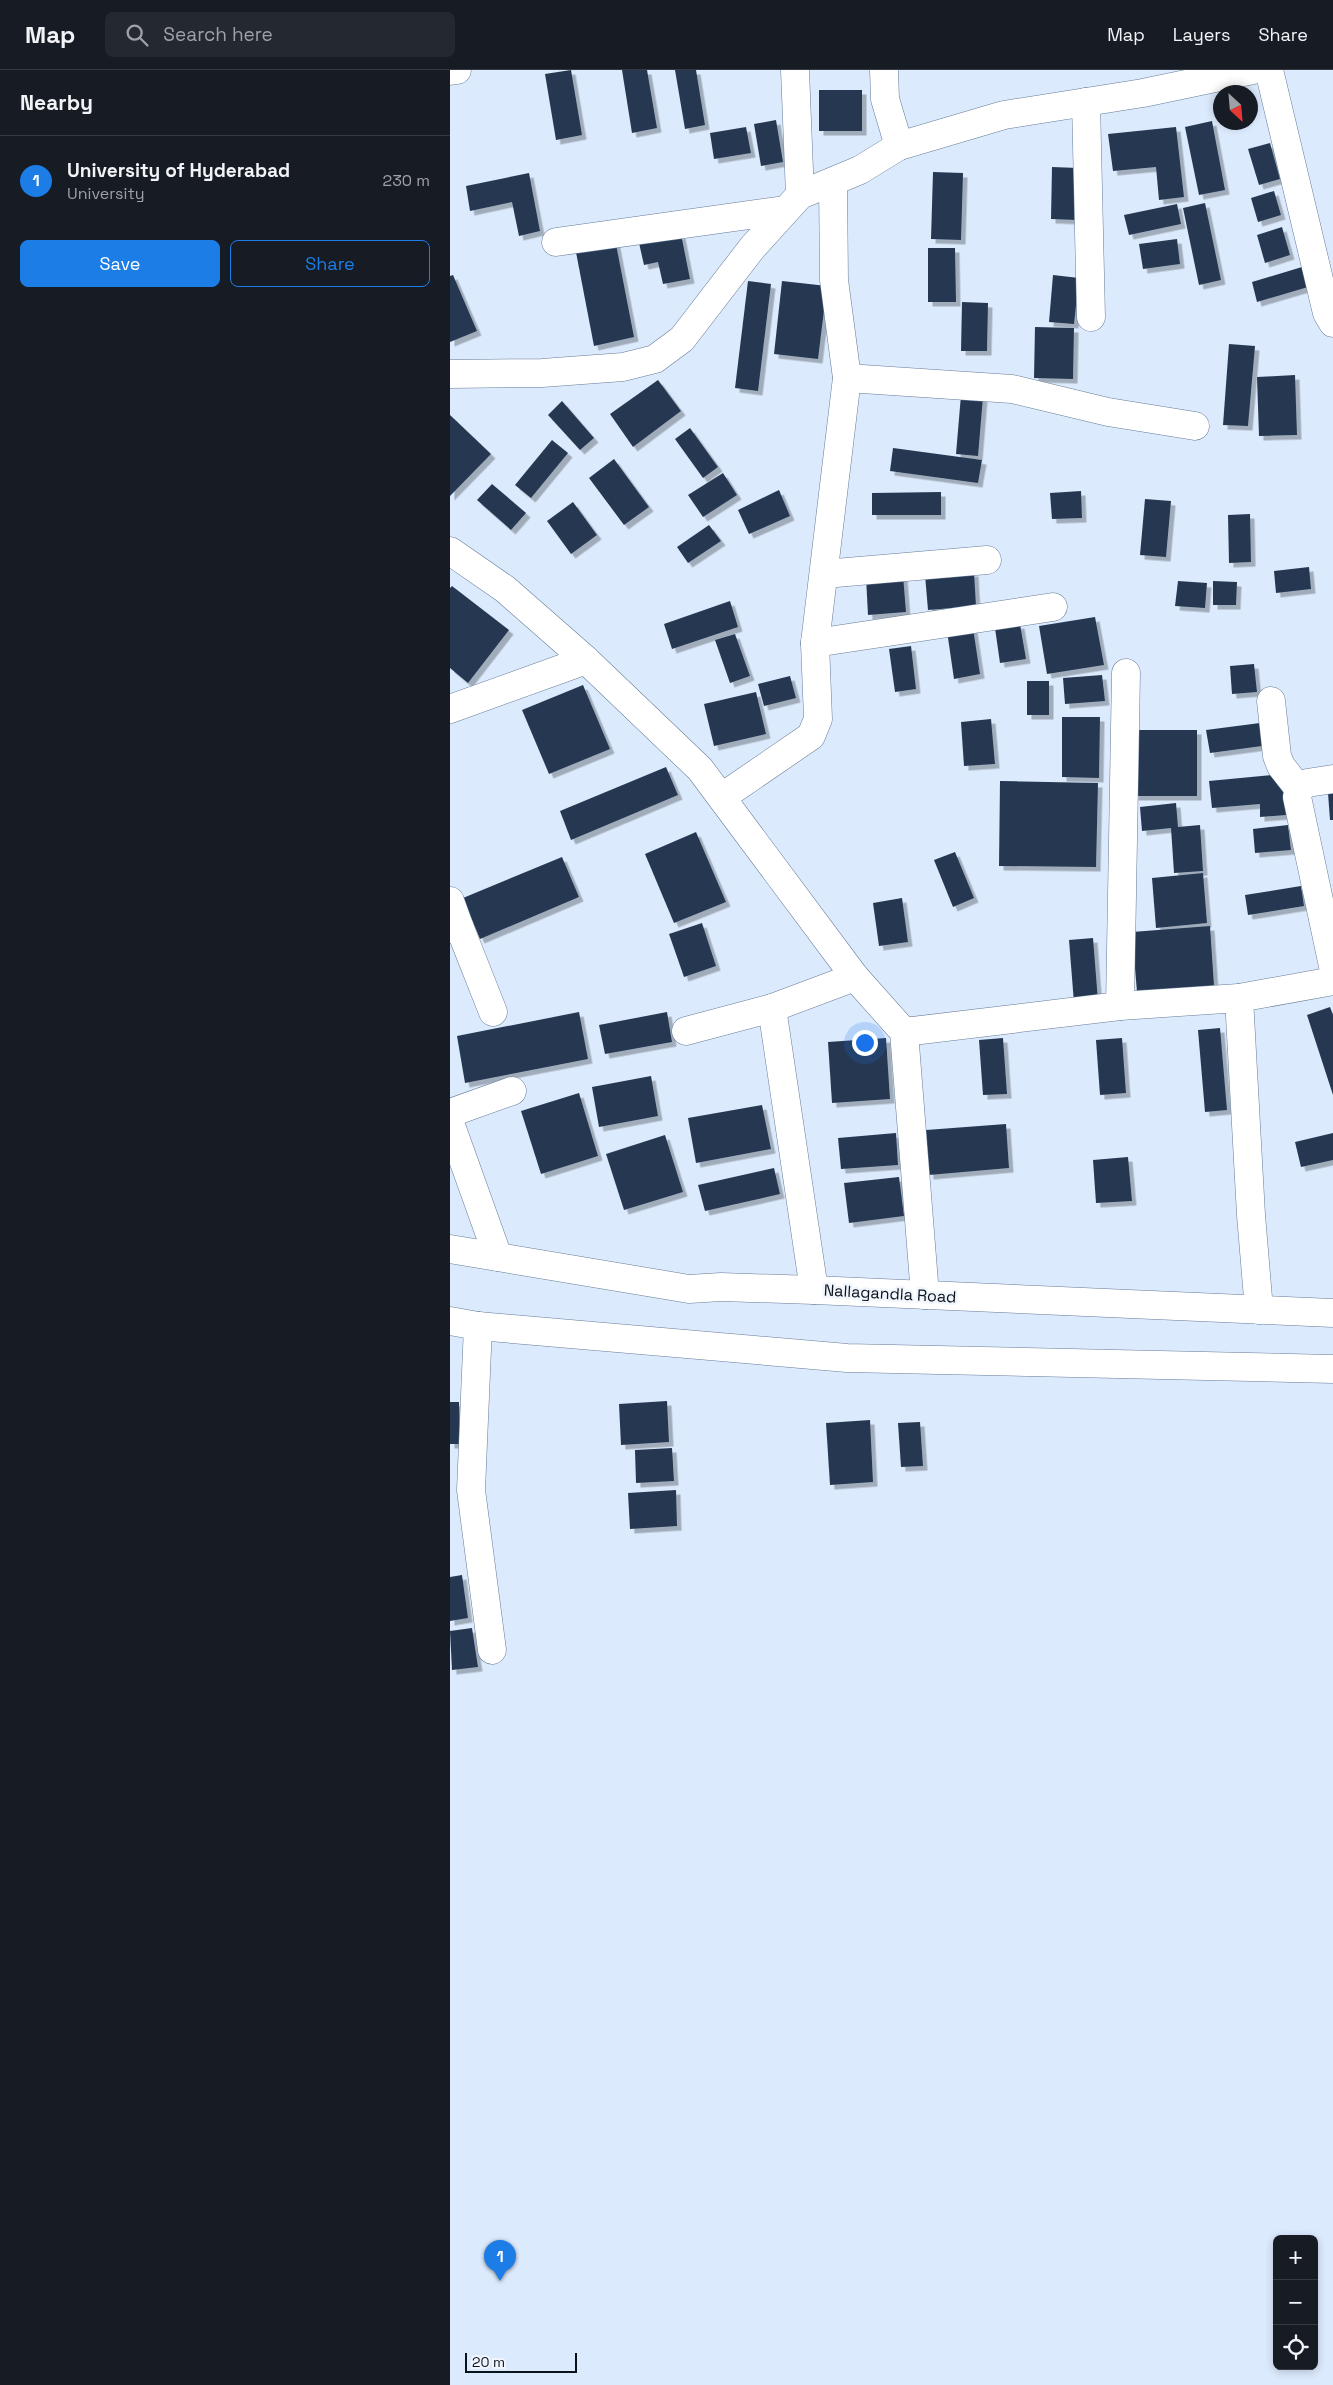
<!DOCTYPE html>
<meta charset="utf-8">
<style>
body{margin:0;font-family:"Space Grotesk",sans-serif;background:#242831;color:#f1f3f6}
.controls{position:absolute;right:15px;bottom:15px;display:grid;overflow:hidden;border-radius:8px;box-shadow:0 2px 8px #0003}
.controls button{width:45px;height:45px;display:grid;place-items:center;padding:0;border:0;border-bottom:1px solid #363941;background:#171b24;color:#f1f3f6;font:25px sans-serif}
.compass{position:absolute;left:763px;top:15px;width:45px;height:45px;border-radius:50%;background:#171b24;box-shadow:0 2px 8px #0003;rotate:154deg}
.scale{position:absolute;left:15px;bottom:12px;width:112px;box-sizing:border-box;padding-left:5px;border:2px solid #0a121c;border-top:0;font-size:14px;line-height:18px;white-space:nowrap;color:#0a121c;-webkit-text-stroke:4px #f1f6fd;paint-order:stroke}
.you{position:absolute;left:414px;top:972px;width:18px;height:18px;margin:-12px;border:4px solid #fff;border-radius:50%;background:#1a73e8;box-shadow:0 0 0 8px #1a73e833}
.badge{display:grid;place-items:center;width:32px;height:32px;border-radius:50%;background:#1c7de6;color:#fff;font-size:16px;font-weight:700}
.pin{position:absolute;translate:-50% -41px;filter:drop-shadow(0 1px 2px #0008)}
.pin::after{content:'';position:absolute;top:26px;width:18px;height:15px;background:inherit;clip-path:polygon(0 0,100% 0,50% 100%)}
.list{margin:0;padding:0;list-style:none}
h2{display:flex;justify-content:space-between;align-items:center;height:65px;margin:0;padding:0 20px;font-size:21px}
h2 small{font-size:16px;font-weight:400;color:#9ea1a6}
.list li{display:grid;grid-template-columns:32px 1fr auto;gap:15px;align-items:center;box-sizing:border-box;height:90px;padding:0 20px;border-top:1px solid #363941}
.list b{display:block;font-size:19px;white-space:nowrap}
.list p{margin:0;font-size:16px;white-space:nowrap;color:#9ea1a6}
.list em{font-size:16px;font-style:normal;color:#9ea1a6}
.actions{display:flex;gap:10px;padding:15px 20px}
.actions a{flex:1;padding:11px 0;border:1px solid #1c7de6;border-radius:8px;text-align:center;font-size:18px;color:#1c7de6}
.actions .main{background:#1c7de6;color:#fff}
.icon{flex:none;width:28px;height:28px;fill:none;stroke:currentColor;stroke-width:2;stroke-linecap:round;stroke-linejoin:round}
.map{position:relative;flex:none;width:883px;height:2315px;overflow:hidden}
header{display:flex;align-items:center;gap:30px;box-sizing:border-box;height:70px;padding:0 25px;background:#171b24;border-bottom:1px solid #363941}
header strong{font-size:24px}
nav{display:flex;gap:28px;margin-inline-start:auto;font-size:18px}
.search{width:350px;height:45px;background:#242831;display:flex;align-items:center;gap:12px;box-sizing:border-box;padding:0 18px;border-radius:8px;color:#9ea1a6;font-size:19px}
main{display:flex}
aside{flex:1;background:#171b24}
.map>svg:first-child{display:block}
</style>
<header>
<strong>Map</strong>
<div class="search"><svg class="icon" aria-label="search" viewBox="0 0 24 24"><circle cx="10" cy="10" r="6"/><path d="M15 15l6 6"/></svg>Search here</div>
<nav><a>Map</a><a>Layers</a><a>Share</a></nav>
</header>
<main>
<aside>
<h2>Nearby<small></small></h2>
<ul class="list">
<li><span class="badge">1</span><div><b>University of Hyderabad</b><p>University</p></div><em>230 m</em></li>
</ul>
<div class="actions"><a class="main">Save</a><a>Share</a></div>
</aside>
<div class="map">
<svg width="883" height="2315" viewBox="0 0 883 2315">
<defs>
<filter id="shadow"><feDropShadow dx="4.5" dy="4.5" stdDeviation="0" flood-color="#0004"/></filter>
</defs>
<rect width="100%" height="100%" fill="#dceafd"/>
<g fill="#263951" filter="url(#shadow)">
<polygon points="121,0 132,65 106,70 95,4"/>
<polygon points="172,0 197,0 207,58 182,63"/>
<polygon points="225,0 246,0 255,55 235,59"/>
<rect x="369" y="20" width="43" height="41"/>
<polygon points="326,50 333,92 311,96 304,54"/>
<polygon points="762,51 775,120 749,125 735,57"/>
<polygon points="296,57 301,83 264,89 260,63"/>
<polygon points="726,57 734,127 709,130 706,97 663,101 658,64"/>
<polygon points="820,73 830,109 809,115 798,79"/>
<polygon points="602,97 628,98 627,150 601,149"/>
<polygon points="483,102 513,103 511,170 481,169"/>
<polygon points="79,103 90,161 69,166 62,132 20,141 16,116"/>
<polygon points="824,121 831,145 808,152 801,128"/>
<polygon points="755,133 771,210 749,215 733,138"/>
<polygon points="727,134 731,154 679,165 674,145"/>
<polygon points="832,157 840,185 815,193 807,165"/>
<polygon points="231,164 240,209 213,214 208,192 194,195 189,173"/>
<polygon points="165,169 184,267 144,276 125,177"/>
<polygon points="727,169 730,194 693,199 689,174"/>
<polygon points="478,178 505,178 506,232 478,232"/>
<polygon points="852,197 858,217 807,232 802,212"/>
<polygon points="3,205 27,261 0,272 0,206"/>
<polygon points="603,205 629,208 624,254 599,252"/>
<polygon points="298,211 321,214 308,321 285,318"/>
<polygon points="332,211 377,216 368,289 324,284"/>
<polygon points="512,232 538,233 537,281 511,281"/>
<polygon points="585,257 624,258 623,309 584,308"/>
<polygon points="779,274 805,276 798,356 773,355"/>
<polygon points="845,305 847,365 809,366 807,307"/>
<polygon points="208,310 231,341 183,377 160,344"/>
<polygon points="511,325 533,327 528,386 506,384"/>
<polygon points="112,331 144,368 130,380 98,345"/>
<polygon points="0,345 41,384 0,426"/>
<polygon points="240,358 268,397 253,408 225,369"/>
<polygon points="102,370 118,383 81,428 65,415"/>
<polygon points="443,378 532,390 528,413 440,401"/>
<polygon points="164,389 199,437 174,455 139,408"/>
<polygon points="273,403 287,425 253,447 238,425"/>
<polygon points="42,414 76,443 61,460 27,430"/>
<polygon points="329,420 340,446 299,464 288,440"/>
<polygon points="631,421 632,448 602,449 600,423"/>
<polygon points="491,422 491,445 422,445 422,423"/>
<polygon points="695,429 721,431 716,487 690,485"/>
<polygon points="123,432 147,465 121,484 97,451"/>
<polygon points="800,444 801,492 779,493 778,445"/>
<polygon points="259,455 271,471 238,493 227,477"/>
<polygon points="859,497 861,519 826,523 824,501"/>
<polygon points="524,502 526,536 478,540 475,505"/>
<polygon points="453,505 456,542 418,545 416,507"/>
<polygon points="728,511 757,513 755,538 725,536"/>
<polygon points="763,511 787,512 786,535 763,535"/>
<polygon points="2,516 59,560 18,613 0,598 0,518"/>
<polygon points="280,531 288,557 222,579 214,554"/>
<polygon points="645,547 654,595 597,604 589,556"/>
<polygon points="570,554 576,589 550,593 545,558"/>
<polygon points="523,558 530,604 504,609 497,561"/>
<polygon points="285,564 300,606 280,613 265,570"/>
<polygon points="461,576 466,619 445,622 439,579"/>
<polygon points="804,594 807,622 782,624 780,596"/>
<polygon points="652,605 655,631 615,634 613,608"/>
<polygon points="340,606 346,628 314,636 308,614"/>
<rect x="577" y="611" width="22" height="34"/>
<polygon points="133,615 160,679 99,704 72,640"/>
<polygon points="306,622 316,664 264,676 254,634"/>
<polygon points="612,647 650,647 649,708 612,707"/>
<polygon points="541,649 545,694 514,696 511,652"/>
<polygon points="810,653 812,676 760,683 756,660"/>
<rect x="684" y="660" width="63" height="66"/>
<polygon points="216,697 228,725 121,770 110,741"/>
<polygon points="833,704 836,745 810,747 810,734 762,738 759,711"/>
<polygon points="550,711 648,713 646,797 549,796"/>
<polygon points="883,722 883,750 880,750 878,723"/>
<polygon points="726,733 728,757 750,755 753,801 724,803 721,758 692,761 690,737"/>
<polygon points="838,755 841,780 805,783 803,759"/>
<polygon points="246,762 276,832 224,853 195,784"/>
<polygon points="505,782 524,828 503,837 484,790"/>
<polygon points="112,787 129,827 30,869 13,828"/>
<polygon points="753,803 757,853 706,858 702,808"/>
<polygon points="851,816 854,836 798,845 795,825"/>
<polygon points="452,828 458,872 429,876 423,833"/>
<polygon points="252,853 266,896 234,907 219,864"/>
<polygon points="760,856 764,916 687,922 682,862"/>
<polygon points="643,868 648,931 624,933 619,870"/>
<polygon points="880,937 883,945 883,1025 857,945"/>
<polygon points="129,942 138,989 15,1013 7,966"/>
<polygon points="217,942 222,972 155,984 149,955"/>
<polygon points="770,958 777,1040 755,1042 748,960"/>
<polygon points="436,968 440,1029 382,1033 378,972"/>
<polygon points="553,968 557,1024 533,1025 529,970"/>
<polygon points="672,968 676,1023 650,1025 646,970"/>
<polygon points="201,1006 208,1046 149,1057 142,1017"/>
<polygon points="129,1023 148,1086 91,1104 71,1041"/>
<polygon points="312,1035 321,1079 246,1093 238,1048"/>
<polygon points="556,1054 559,1098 479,1105 476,1060"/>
<polygon points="446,1063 448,1095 391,1099 388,1068"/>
<polygon points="883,1063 883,1090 851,1097 845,1072"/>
<polygon points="215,1065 233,1122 174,1140 156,1084"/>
<polygon points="678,1087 682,1131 646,1133 643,1090"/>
<polygon points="324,1098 330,1124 255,1141 248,1115"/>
<polygon points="449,1107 454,1146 399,1153 394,1113"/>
<polygon points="217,1331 219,1372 171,1375 169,1334"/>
<polygon points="0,1332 9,1332 10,1374 0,1374"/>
<polygon points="420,1350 423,1412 380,1415 376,1353"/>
<polygon points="470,1352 473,1396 451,1397 448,1353"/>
<polygon points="222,1378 224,1411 186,1413 185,1380"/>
<polygon points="226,1420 227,1456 180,1459 178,1423"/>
<polygon points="12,1505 18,1548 0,1551 0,1507"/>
<polygon points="22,1558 28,1597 2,1600 0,1561"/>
</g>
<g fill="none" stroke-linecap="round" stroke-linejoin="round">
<defs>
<g id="minor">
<polyline points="345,0 350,125"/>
<polyline points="434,0 435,29 449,76"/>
<polyline points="819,0 877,243 883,253"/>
<polyline points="0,1 7,0"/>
<polyline points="636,32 641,247"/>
<polyline points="106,172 335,140"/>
<polyline points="0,304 92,303 173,297 205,289 232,269 302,178 350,125 410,100 449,76 554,45 693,23 803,0"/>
<polyline points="397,308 562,319 658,342 745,356"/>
<polyline points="0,481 55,519 136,590 250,699 405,907 454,962 475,1225"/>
<polyline points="374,504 537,490"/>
<polyline points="365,573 603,537"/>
<polyline points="821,631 827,686 831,696 849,719"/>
<polyline points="0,639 136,590"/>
<polyline points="883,709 857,713 849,719 847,727 883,896"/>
<polyline points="272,727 361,666 368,649 365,573 397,308 384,210 383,112"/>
<polyline points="0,831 9,856"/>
<polyline points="0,859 9,856 43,942"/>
<polyline points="789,928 801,1145 809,1240"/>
<polyline points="670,936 676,603"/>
<polyline points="236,961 322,938"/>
<polyline points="454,962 670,936 789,928 883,911"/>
<polyline points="0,1043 62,1021"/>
<polyline points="0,1053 48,1187"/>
<polyline points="364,1220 322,938 405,907"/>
<polyline points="28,1256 21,1420 42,1580"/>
</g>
<g id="secondary">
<polyline points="0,1179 239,1219 271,1217 364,1220 883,1243"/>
<polyline points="0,1251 28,1256 397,1288 883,1299"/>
</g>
</defs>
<use href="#minor" stroke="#667c97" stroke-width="29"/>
<use href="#secondary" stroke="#667c97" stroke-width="29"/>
<use href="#minor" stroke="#fff" stroke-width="28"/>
<use href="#secondary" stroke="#fff" stroke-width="28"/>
</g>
<g text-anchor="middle" stroke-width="5" stroke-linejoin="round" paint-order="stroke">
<g font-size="16" fill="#0a121c" stroke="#f1f6fd">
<text transform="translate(440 1223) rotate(3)" y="6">Nallagandla Road</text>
</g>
</g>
</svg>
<div class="controls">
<button>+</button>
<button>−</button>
<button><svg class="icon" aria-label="locate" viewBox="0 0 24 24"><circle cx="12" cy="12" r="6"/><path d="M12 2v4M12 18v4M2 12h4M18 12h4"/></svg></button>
</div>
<svg class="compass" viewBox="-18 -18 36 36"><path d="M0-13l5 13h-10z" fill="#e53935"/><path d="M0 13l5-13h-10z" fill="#9ea1a6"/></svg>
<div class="scale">20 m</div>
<div class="you"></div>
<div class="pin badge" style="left:50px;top:2211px">1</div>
</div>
</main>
